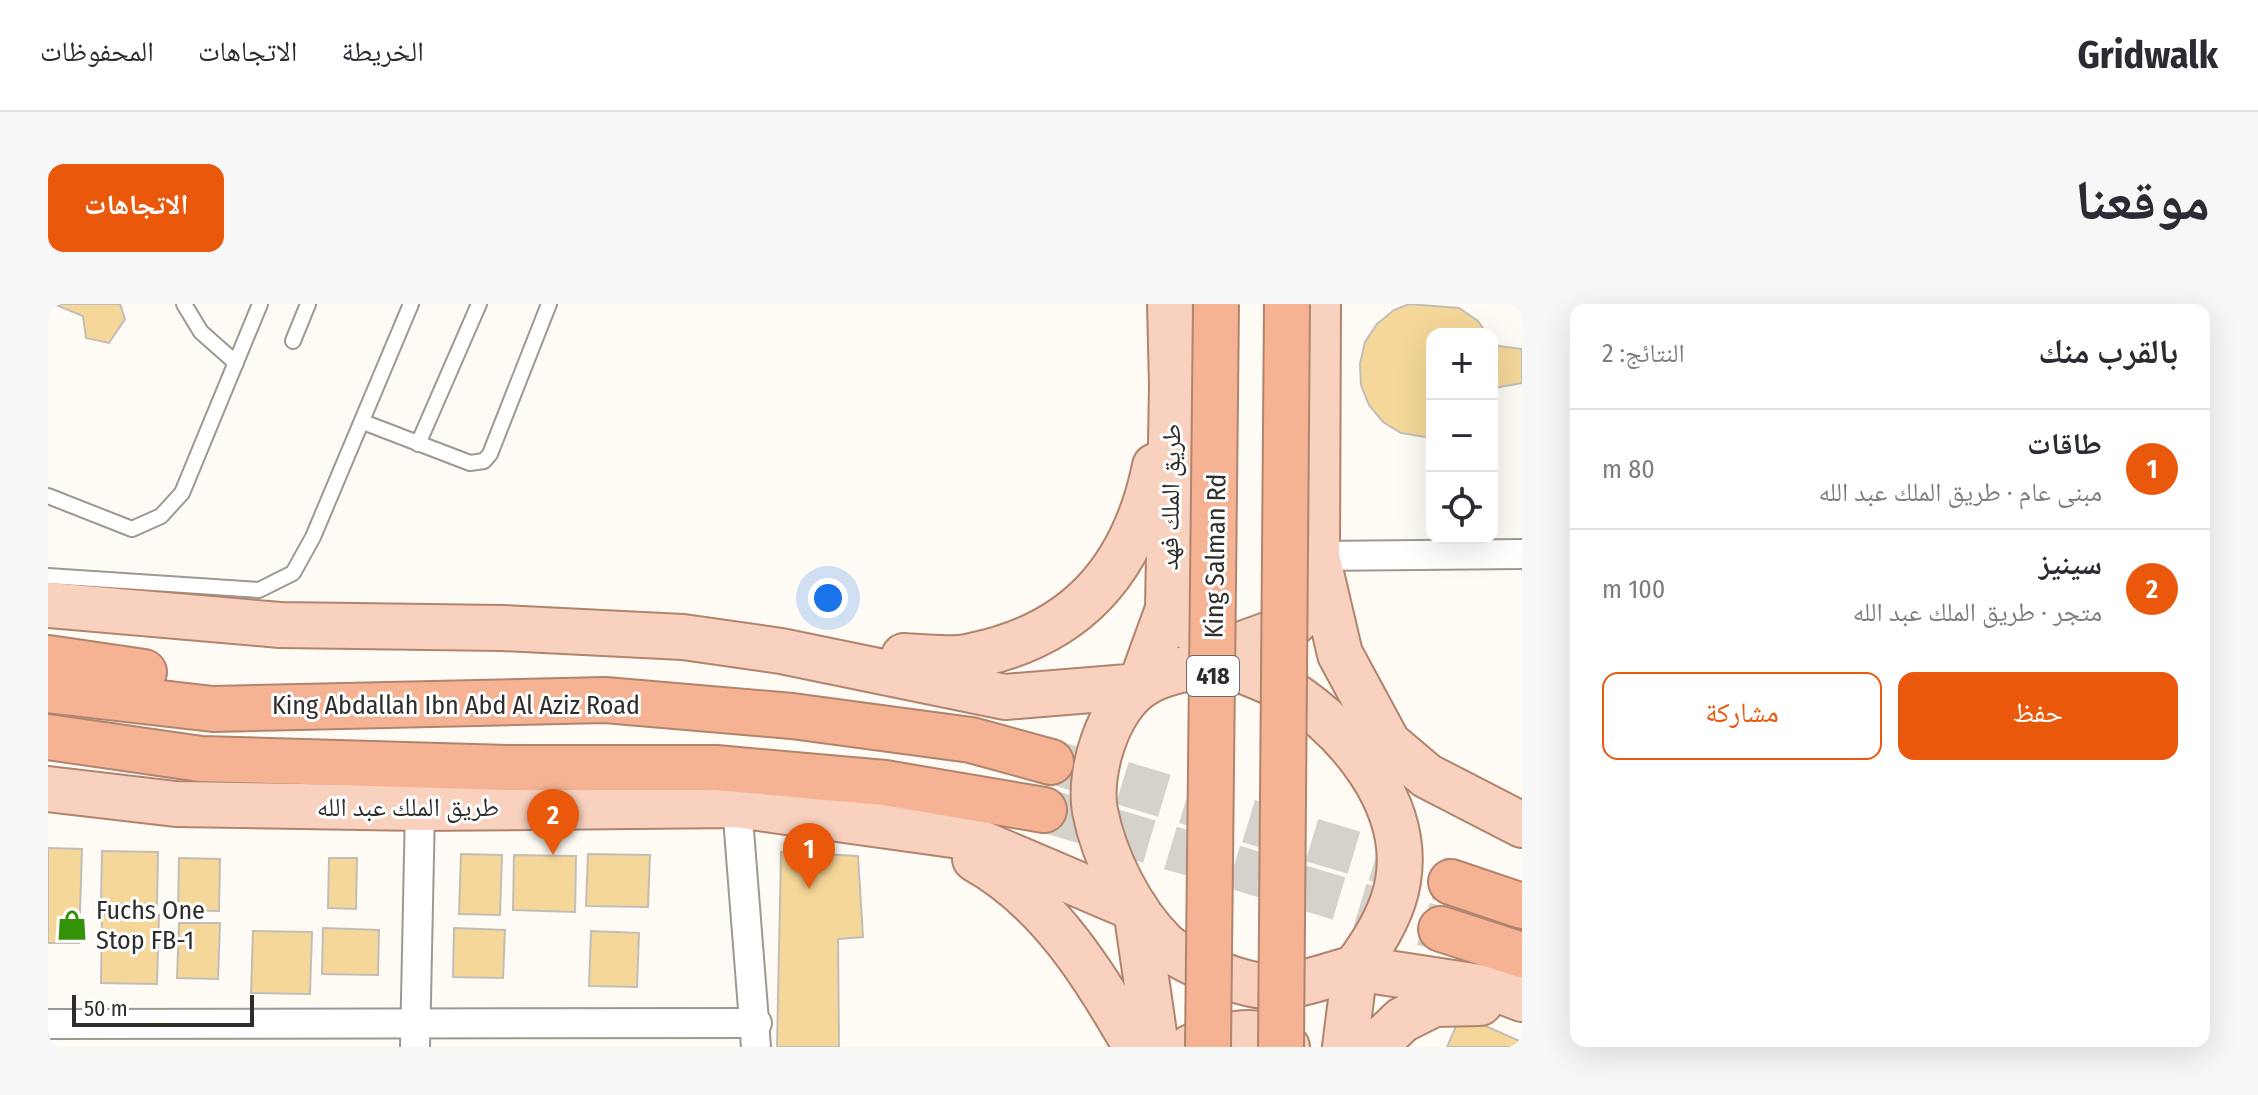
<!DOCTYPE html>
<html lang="ar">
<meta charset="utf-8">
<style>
body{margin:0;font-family:"Fira Sans Condensed","Noto Naskh Arabic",sans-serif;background:#f7f7f7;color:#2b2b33;direction:rtl}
.controls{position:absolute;right:24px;top:24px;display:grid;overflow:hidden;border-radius:16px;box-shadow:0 8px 32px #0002}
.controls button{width:72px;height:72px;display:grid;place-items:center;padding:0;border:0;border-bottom:2px solid #e1e1e2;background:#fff;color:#2b2b33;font:40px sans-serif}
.scale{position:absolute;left:24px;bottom:20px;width:182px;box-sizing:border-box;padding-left:8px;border:4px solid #2f2d2a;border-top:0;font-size:22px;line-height:28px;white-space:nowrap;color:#2f2d2a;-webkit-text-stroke:6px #fff;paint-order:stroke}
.you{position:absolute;left:780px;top:294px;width:28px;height:28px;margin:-20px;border:6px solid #fff;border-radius:50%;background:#1a73e8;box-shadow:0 0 0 12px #1a73e833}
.badge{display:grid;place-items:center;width:52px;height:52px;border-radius:50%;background:#ea580c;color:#fff;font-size:26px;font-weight:700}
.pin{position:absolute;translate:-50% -66px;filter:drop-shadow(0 2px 4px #0008)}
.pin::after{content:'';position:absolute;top:42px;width:28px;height:24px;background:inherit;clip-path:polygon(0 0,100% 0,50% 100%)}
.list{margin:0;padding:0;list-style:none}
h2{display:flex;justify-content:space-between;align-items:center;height:104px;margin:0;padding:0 32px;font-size:34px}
h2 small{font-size:26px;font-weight:400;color:#7c7c81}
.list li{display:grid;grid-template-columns:52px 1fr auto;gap:24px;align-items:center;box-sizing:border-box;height:120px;padding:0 32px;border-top:2px solid #e1e1e2}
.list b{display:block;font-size:30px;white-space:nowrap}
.list p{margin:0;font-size:26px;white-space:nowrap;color:#7c7c81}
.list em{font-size:26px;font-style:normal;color:#7c7c81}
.actions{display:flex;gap:16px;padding:24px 32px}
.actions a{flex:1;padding:18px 0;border:2px solid #ea580c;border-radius:16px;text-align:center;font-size:28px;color:#ea580c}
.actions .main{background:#ea580c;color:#fff}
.icon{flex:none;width:44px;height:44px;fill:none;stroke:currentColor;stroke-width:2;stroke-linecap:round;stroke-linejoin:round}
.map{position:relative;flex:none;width:1474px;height:743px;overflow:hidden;direction:ltr;border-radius:16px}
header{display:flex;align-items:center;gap:48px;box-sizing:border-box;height:112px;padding:0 40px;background:#fff;border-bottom:2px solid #e1e1e2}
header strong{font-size:38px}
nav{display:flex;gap:44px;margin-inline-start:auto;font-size:28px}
.intro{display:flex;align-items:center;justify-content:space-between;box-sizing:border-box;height:192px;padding:0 48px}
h1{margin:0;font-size:56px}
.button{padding:20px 36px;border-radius:16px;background:#ea580c;color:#fff;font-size:28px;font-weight:700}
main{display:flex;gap:48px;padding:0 48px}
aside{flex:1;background:#fff;border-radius:16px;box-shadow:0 8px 32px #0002}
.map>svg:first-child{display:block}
</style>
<header>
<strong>Gridwalk</strong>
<nav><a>الخريطة</a><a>الاتجاهات</a><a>المحفوظات</a></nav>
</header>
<div class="intro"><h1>موقعنا</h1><a class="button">الاتجاهات</a></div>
<main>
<aside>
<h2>بالقرب منك<small>النتائج: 2</small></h2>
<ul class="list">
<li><span class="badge">1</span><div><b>طاقات</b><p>مبنى عام · طريق الملك عبد الله</p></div><em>80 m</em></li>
<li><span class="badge">2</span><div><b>سينيز</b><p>متجر · طريق الملك عبد الله</p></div><em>100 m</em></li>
</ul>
<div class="actions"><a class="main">حفظ</a><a>مشاركة</a></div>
</aside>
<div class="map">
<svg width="1474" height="743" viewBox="0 0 1474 743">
<rect width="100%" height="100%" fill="#fefbf4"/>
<g fill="#f5d799" stroke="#c2beb7" stroke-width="2">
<polygon points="6,0 72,0 77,15 61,39 38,34 35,12"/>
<polygon points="1361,0 1411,4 1430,17 1439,30 1384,30 1384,134 1353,129 1335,118 1321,101 1313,81 1312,60 1317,38 1329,20 1346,6"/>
<polygon points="1444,38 1451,42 1474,45 1474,79 1447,84 1444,90"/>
<polygon points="0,544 34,545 31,639 0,639"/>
<polygon points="54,547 110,548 109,601 53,599"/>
<polygon points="733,548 810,552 815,633 790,635 791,743 729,743"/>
<polygon points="413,550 454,551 452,611 411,610"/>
<polygon points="540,550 602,551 600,603 538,602"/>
<polygon points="466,551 528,552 527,608 465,606"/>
<polygon points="131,554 172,555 171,607 130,606"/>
<polygon points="281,554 309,554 308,605 280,604"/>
<polygon points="54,610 111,611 109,680 53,679"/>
<polygon points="131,619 172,619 170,675 129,674"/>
<polygon points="275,624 331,626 330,671 274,670"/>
<polygon points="406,624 457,626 455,674 405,673"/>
<polygon points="205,627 264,628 262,690 203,689"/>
<polygon points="543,627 591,629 589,683 541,682"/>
<polygon points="1413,711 1474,738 1474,743 1399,743"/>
</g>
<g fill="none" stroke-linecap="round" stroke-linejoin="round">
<g stroke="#d5d2cc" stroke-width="44" stroke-dasharray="44 22" stroke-linecap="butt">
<polyline points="1011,460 1403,578"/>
<polyline points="996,506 1393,625"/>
</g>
<defs>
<g id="lane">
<polyline points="136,0 153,28 188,59"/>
<polyline points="245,37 260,0"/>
<polyline points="315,118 422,159 436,157 442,150 501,0"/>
<polyline points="370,140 431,0"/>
<polyline points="0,192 84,225 113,212 134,189 212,0"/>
<polyline points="0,272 211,286 245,269 265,233 363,0"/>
</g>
<g id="street">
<polyline points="1269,252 1474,250"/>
<polyline points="689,501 708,743"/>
<polyline points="0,720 709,719"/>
<polyline points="367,743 372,504"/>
</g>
<g id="primary">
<polyline points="1270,0 1269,252 1292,350 1340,439 1379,472 1474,521"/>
<polyline points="0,301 232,321 454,324 635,333 733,347 957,393 1092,382 1120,305 1124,82 1122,0"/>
<polyline points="1146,327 1186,343 1241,323 1262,303"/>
<path d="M856 352C877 353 903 357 923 352 1029 331 1086 265 1107 162"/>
<path d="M1176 359C1196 368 1219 375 1238 386 1299 425 1363 499 1350 577 1345 609 1326 639 1307 664 1280 671 1246 685 1218 682 1192 681 1136 658 1117 641 1083 608 1056 553 1047 507 1040 468 1060 403 1094 381 1118 365 1148 364 1176 359Z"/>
<polyline points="0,485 128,500 372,504 689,501 919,533 1088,605 1108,743"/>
<path d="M927 555C1002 597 1046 671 1088 743"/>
<path d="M1143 743C1175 732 1210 718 1239 743"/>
<polyline points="1297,743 1307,664 1451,686 1474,695"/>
<polyline points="1326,743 1354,716 1386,700 1432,699"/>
</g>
<g id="highway">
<polyline points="0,354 96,368"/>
<polyline points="0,386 165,405 557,396 744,412 923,436 1003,458"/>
<polyline points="0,433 153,455 460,464 668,464 837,479 996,506"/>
<polyline points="1403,578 1474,602"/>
<polyline points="1393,625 1474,651"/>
</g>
</defs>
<use href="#lane" stroke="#9d9992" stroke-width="18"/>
<use href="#street" stroke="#9d9992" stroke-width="32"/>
<use href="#primary" stroke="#b0846f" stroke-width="48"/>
<use href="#highway" stroke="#b0846f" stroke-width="48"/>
<use href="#lane" stroke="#fff" stroke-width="14"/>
<use href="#street" stroke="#fff" stroke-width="28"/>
<use href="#primary" stroke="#f9d1bf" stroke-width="44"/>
<use href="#highway" stroke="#f5b394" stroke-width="44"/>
<defs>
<g id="highway-bridge">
<polyline points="1160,743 1168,0"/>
<polyline points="1233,743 1239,0"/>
</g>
</defs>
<use href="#highway-bridge" stroke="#b0846f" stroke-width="48" stroke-linecap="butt"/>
<use href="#highway-bridge" stroke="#f5b394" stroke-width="44"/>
</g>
<defs>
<symbol id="shop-bare" viewBox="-9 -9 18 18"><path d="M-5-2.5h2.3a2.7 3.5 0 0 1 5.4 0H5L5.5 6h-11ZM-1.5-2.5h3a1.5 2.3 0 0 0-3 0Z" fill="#349209" stroke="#fff" stroke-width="2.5" paint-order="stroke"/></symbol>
</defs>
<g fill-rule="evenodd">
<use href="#shop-bare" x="2" y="599" width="44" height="44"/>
</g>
<g text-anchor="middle" stroke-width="6" stroke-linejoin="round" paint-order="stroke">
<rect fill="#fff" stroke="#6d6c6a" stroke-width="2" x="1139" y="352" width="52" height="40" rx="6"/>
<g font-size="24" font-weight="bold" fill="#2f2d2a">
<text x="1165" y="380">418</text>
</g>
<g font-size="26" fill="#2f2d2a" stroke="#fff">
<text transform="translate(1122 193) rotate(-89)" y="9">طريق الملك فهد</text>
<text transform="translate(1167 252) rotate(-89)" y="9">King Salman Rd</text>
<text x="408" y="410">King Abdallah Ibn Abd Al Aziz Road</text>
<text x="360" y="512">طريق الملك عبد الله</text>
</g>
<g font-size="26" fill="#2f2d2a" stroke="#fff" text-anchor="start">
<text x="48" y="615">Fuchs One<tspan x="48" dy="30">Stop FB-1</tspan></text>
</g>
</g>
</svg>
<div class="controls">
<button>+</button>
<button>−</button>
<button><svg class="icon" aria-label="locate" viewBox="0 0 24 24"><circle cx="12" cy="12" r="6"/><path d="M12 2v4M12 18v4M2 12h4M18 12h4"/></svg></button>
</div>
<div class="scale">50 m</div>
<div class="you"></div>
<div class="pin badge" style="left:761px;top:585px">1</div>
<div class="pin badge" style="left:505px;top:551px">2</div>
</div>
</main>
